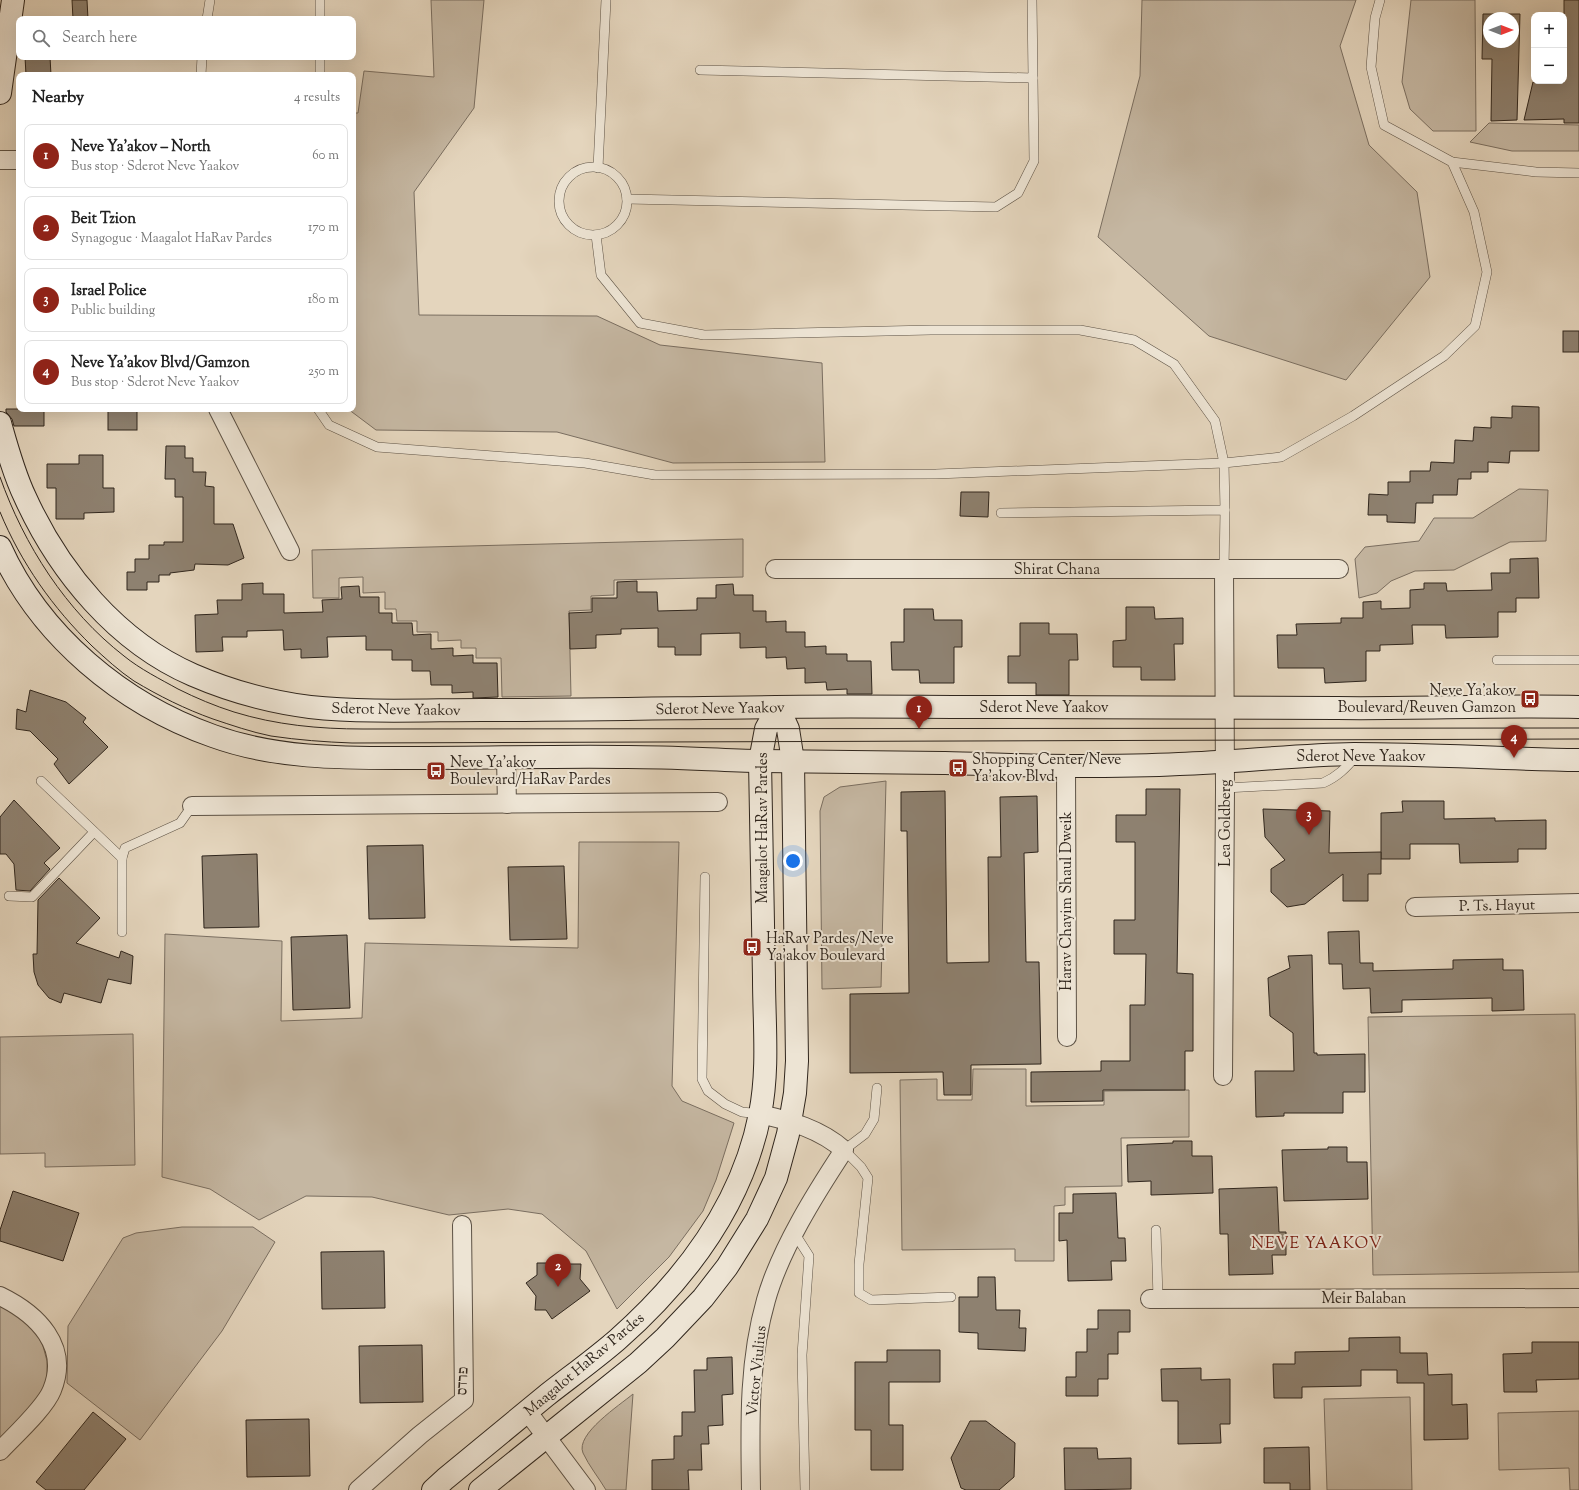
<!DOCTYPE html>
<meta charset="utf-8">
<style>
body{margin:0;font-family:"Sorts Mill Goudy","Frank Ruhl Libre",serif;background:#f2f2f2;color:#222}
.controls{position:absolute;right:12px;top:12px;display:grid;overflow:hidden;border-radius:8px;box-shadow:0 4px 16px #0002}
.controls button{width:36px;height:36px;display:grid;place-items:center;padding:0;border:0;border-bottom:1px solid #e0e0e0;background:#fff;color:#222;font:20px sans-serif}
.compass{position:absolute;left:1483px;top:12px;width:36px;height:36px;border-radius:50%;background:#fff;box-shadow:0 4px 16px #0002;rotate:90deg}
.you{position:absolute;left:793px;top:861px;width:14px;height:14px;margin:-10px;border:3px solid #fff;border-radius:50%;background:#1a73e8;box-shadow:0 0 0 6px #1a73e833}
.badge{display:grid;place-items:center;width:26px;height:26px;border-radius:50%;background:#8f2418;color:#fff;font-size:13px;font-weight:700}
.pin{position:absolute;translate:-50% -33px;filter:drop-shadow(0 1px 2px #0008)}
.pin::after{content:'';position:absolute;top:21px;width:14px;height:12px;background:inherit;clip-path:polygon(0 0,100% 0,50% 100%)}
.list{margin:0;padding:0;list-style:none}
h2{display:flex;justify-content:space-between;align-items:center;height:52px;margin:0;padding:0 16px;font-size:17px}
h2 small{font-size:13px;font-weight:400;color:#767676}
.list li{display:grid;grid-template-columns:26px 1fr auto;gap:12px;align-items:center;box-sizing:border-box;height:64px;margin:0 8px 8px;padding:0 8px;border:1px solid #e0e0e0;border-radius:8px}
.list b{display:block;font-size:15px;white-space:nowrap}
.list p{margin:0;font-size:13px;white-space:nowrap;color:#767676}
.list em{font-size:13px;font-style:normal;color:#767676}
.icon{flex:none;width:22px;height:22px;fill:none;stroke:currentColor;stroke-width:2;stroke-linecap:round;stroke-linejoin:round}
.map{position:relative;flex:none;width:1579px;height:1490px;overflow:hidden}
.search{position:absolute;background:#fff;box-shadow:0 4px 16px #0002;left:16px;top:16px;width:340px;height:44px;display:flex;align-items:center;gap:10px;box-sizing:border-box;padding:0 14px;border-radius:8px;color:#767676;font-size:15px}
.panel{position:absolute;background:#fff;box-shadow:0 4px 16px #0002;left:16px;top:72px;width:340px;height:340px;border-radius:8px}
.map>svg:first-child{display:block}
</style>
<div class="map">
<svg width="1579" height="1490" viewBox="0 0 1579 1490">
<rect width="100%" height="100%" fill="#e4d5bd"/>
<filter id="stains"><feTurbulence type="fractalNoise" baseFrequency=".005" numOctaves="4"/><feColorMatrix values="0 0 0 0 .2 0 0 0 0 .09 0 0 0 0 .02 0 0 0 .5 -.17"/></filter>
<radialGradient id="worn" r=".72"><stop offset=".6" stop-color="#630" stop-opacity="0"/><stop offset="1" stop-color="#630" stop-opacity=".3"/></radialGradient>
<g fill="#c5b7a2" stroke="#7a6e60">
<polygon points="431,0 484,0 474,108 414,192 419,315 597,316 660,345 822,363 825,462 673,463 557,432 376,430 348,409 353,409 353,113 358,113 364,71 434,77"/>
<polygon points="1142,0 1356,0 1340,46 1369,145 1417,192 1430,277 1346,380 1209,336 1098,237 1140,76"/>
<polygon points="1411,0 1475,0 1476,131 1433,131 1410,109 1402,82"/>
<polygon points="1489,123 1579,125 1579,151 1512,151 1470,142"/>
<polygon points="1519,489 1548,490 1546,541 1510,542 1454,570 1415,571 1391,581 1377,593 1359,598 1355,559 1365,547 1419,541 1434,518 1473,518"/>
<polygon points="743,539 743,577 614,580 614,595 591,596 591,610 569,611 571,696 502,697 501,658 476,658 476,648 461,648 461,640 438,641 438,632 417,632 417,621 397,621 396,609 385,609 385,592 363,593 363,577 339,578 339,598 313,598 312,550"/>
<polygon points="886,781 881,987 822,989 820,811 824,797 840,787"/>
<polygon points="579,842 679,842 672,1086 682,1101 734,1123 716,1180 703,1211 669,1257 617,1309 586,1251 542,1214 508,1209 449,1215 372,1197 306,1196 259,1220 210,1189 162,1177 165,934 282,941 281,1021 362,1018 365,943 578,948"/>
<polygon points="1575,1014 1579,1272 1373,1275 1368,1017"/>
<polygon points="133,1034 135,1165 45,1167 45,1153 0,1154 0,1037"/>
<polygon points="973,1069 1026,1069 1026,1106 1104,1105 1104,1091 1189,1090 1189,1137 1121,1138 1122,1186 1065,1187 1065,1205 1054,1206 1054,1261 1015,1261 1015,1249 902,1250 900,1080 937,1079 937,1100 972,1100"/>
<polygon points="182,1227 253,1227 275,1242 222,1331 140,1440 67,1383 68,1326 123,1238 136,1233"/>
<polygon points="0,1303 8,1307 37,1334 43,1346 47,1361 47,1381 42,1397 0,1443"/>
<path d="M633 1394 626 1490H606C599 1478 589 1466 583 1453 575 1434 620 1405 633 1394Z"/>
<polygon points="1410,1397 1412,1490 1327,1490 1324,1399"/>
<polygon points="1579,1411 1579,1490 1570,1490 1569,1468 1499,1470 1498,1413"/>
</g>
<g fill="#8e8170" stroke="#30261d" fill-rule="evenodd">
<polygon points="72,0 87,0 88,19 73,19"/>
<polygon points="1564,0 1579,0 1579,123 1564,123 1564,119 1524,120 1533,82 1564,82"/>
<path d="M1483 14H1520L1517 120 1491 121 1492 59H1482ZM1489 18H1513V42H1489Z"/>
<polygon points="25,57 50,57 51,75 26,75"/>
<rect x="1563" y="331" width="16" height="21"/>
<polygon points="1512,406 1539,407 1539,451 1510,451 1509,463 1488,462 1488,472 1471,472 1471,479 1458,479 1457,495 1433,495 1433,503 1416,503 1415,523 1387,522 1387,515 1368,515 1369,494 1388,495 1388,482 1410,482 1410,471 1430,471 1431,462 1454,463 1455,440 1473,441 1474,427 1491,428 1491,417 1512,418"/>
<polygon points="6,409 44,409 44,426 14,426 12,419 6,412"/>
<rect x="108" y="409" width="29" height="21"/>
<polygon points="166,446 185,446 185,458 193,458 193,472 206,472 205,486 214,487 214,524 233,524 244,558 228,565 195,564 194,570 170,573 170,575 159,575 159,582 147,582 147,590 127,590 127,572 135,572 135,559 149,559 149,545 164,545 164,542 183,542 183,497 175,497 175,479 165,479"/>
<polygon points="79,455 103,455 103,488 114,488 114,512 84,513 84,519 56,519 56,488 47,488 47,464 79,464"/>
<polygon points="961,492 989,492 988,517 960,516"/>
<polygon points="1538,558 1539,598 1516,598 1516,612 1498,612 1498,637 1446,638 1445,625 1412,625 1413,644 1380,645 1380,651 1366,651 1366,681 1325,683 1324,668 1278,668 1277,635 1297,635 1296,624 1341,623 1341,618 1363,618 1363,602 1381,601 1381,609 1410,608 1410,590 1424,589 1424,583 1446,583 1447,591 1492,590 1491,573 1510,573 1510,559"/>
<polygon points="637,581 637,592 657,592 658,611 697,610 697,598 716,598 716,585 733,584 734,595 753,595 753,611 766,611 766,622 786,621 786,632 805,632 805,647 826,646 826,654 847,654 847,661 871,661 872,694 847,694 847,689 827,690 826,682 805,683 805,668 787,669 786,657 766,658 766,647 740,648 740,633 701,634 701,655 675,655 675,647 658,647 658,628 621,629 621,634 596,635 596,648 570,649 569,613 592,612 592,598 617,598 617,582"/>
<polygon points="263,583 263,594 284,594 284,613 323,612 322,600 342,599 341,587 359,586 360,597 379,597 379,613 392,613 392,623 412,623 413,635 431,634 431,649 453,648 453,656 473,655 473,663 497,663 498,697 473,698 473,692 452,693 452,685 431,685 430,671 412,671 412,660 392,660 392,650 366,650 366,636 327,637 328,657 301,658 301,649 284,650 283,630 247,631 247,637 222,637 223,651 196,652 195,615 218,614 217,600 242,600 242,584"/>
<polygon points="1126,607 1154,607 1155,619 1183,618 1183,644 1174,644 1175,680 1141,680 1141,667 1113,667 1113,641 1126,640"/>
<polygon points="904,609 933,609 934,620 962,620 962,647 954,647 954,683 920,683 919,670 892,670 891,642 904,642"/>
<polygon points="1020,623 1049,623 1049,634 1077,634 1078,660 1069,660 1069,695 1036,695 1036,683 1008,683 1008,656 1020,656"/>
<polygon points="30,690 66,702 86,718 83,722 108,747 69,784 54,764 58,759 30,731 16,729 17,709 26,712"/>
<polygon points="1146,789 1180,789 1177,973 1193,974 1193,1051 1185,1051 1185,1090 1103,1090 1103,1101 1031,1102 1031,1072 1101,1071 1101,1061 1130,1061 1130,1005 1145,1005 1146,954 1114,954 1114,920 1135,920 1135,842 1116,842 1116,815 1146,815"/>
<polygon points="945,791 947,963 989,962 988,857 1001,857 1000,797 1037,796 1038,852 1024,853 1026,962 1039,962 1041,1064 971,1065 971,1095 944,1095 943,1072 850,1073 850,994 909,993 907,831 901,831 901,792"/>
<polygon points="14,800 60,848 44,863 50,869 30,891 16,890 14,864 6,854 0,854 0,817"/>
<polygon points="1402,801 1444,801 1444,819 1495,818 1495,821 1546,820 1546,849 1518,849 1518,862 1460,863 1459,844 1410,844 1410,859 1381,859 1381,813 1403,812"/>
<polygon points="1263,809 1330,811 1329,853 1381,852 1381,874 1368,874 1368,901 1343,901 1343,874 1305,904 1287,907 1271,892 1271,869 1285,860 1265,837"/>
<polygon points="423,845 425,918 369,919 367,846"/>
<polygon points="257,854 259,927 204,928 202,856"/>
<polygon points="564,866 567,939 510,940 508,867"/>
<polygon points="59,878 100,918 76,943 119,958 121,951 133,956 131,984 108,979 101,1003 64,993 61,1003 49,998 38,985 34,972 33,954 37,954 38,900"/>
<polygon points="1359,931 1360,963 1373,963 1373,971 1453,969 1453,960 1503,959 1503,970 1523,970 1524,1010 1492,1011 1492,998 1402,1000 1402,1012 1371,1013 1370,988 1343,989 1342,964 1329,964 1328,932"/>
<polygon points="347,935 350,1008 293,1010 291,937"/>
<polygon points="1312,955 1314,1053 1317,1053 1317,1055 1365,1054 1365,1092 1343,1092 1343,1113 1284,1113 1284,1116 1256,1117 1255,1071 1294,1071 1293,1033 1270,1016 1268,978 1290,968 1288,956"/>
<polygon points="1173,1141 1192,1141 1192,1156 1212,1156 1213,1193 1151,1195 1151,1181 1128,1182 1127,1145 1173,1143"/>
<polygon points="1328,1147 1347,1147 1347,1162 1367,1162 1368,1199 1284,1201 1282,1150 1328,1149"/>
<polygon points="1277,1187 1279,1232 1286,1232 1286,1255 1272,1255 1273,1274 1229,1275 1228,1234 1220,1234 1219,1189"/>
<polygon points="13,1191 79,1213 63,1261 0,1241 0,1230"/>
<polygon points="1116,1193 1118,1238 1125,1238 1126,1261 1111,1261 1112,1280 1068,1281 1067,1240 1059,1241 1059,1213 1073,1213 1073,1194"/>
<polygon points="384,1251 385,1308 322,1309 321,1252"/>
<polygon points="563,1256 569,1264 581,1264 580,1279 590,1291 552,1319 546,1310 535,1310 536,1296 526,1283 537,1275 537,1263 553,1263"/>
<polygon points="978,1277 995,1277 996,1310 1020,1310 1019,1328 1026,1328 1025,1351 978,1349 978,1333 959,1332 959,1297 978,1297"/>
<polygon points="1098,1310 1130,1310 1130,1332 1118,1332 1118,1354 1108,1354 1108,1379 1098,1379 1098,1396 1066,1396 1066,1377 1076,1377 1076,1352 1087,1352 1087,1329 1098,1329"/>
<polygon points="1400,1337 1400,1353 1427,1353 1428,1375 1452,1374 1452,1405 1467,1404 1468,1439 1424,1440 1424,1383 1397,1383 1397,1370 1361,1370 1361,1386 1302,1387 1302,1398 1274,1398 1273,1364 1295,1364 1295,1352 1349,1351 1349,1338"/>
<polygon points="1532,1342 1579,1342 1579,1379 1536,1380 1537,1392 1504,1392 1503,1354 1532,1353"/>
<polygon points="422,1345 423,1402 360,1403 359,1346"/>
<polygon points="887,1350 940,1350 940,1382 889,1382 889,1425 903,1425 903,1470 871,1470 871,1430 855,1430 855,1362 887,1362"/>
<polygon points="732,1357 733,1394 722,1395 723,1425 708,1426 709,1444 701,1444 702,1470 688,1470 689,1490 652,1490 652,1460 674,1459 674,1436 682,1436 682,1412 695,1412 694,1370 707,1370 707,1358"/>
<polygon points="1201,1368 1201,1380 1230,1379 1230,1424 1220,1424 1221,1443 1178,1444 1178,1401 1162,1401 1161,1369"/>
<polygon points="93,1412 126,1439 84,1490 46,1490 36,1482"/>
<polygon points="309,1419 310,1476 247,1477 246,1420"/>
<polygon points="970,1421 986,1421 1015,1443 1014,1477 999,1490 966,1490 961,1488 951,1458"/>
<polygon points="1309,1447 1310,1490 1290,1490 1290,1483 1264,1483 1264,1448"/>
<polygon points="1064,1448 1097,1448 1098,1459 1131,1458 1131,1489 1065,1490"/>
</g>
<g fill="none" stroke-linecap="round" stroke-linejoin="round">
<defs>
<g id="lane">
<polyline points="320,0 320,19"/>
<polyline points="1380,0 1375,18 1371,67 1384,125 1452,162 1536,172 1579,173"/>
<polyline points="207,19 210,0"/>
<polyline points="320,57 320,75"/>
<polyline points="700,70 1033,78 1032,0"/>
<polyline points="201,75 202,57"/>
<circle cx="593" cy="201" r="34"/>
<polyline points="598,168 606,0"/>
<polyline points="627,199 996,207 1018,193 1034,161 1033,78"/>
<polyline points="318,409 329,425 377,447 585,463 655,475 936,474 1224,463 1215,421 1174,364 1134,340 1080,330 931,330 704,335 640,323 601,275 596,235"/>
<polyline points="1225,510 1224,463 1281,457 1353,416 1444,356 1475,326 1487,272 1474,212 1452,162"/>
<polyline points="1001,513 1225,510 1224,569"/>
<polyline points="1497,660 1579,660"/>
<polyline points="41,781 122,858"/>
<path d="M1225 788 1323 783C1337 777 1346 768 1356 756"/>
<polyline points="705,877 702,1079 708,1091 725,1104 742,1112 760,1114"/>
<polyline points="9,896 32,897 94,832"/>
<polyline points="122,932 122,858 125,848 180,823 192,806"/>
<polyline points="877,1088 874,1119 865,1134 844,1150 861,1167 868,1178 859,1264 859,1293 871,1300 951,1297"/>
<polyline points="1156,1230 1158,1299"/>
<polyline points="795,1234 809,1256 802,1355 805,1490"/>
</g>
<g id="street">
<polyline points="0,160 19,160"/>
<polyline points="218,409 290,551"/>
<polyline points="775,569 1339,569"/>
<polyline points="506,758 507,804"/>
<polyline points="1066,766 1067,1037"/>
<polyline points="192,806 718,802"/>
<polyline points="1415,907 1579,903"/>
<polyline points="1223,1076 1225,788 1224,569"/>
<path d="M0 1296C37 1314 70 1346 52 1390 45 1408 14 1436 0 1451"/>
<polyline points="1150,1299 1579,1298"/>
<polyline points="527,1411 586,1490"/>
<polyline points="358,1490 420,1435 464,1400 462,1225"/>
<path d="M751 1490C750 1425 748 1363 766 1300 780 1250 815 1194 844 1150 820 1129 791 1121 760 1114"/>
</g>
<g id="secondary">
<polyline points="0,93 13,0"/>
<path d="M0 423C7 448 14 474 25 497 59 572 117 642 193 675 230 691 270 702 310 707 365 713 426 710 482 710 580 710 678 708 776 707 848 706 920 707 992 707 1107 708 1222 707 1337 708 1418 709 1498 705 1579 707"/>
<path d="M0 547C40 636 122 704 213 736 279 760 350 758 419 758 489 758 558 756 628 757 673 757 717 760 761 761 823 762 884 762 945 763 987 764 1029 766 1070 766 1106 766 1143 766 1179 764 1237 762 1295 755 1354 754 1429 754 1504 759 1579 760"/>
<path d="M433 1490 445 1479C479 1451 513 1423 547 1395 570 1377 595 1359 617 1340 686 1279 742 1205 760 1114 769 1069 764 1023 764 978 762 905 761 833 760 761L766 729 778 707"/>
<polyline points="480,1490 638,1363 665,1338 703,1298 727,1267 757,1219 776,1178 788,1134 795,1093 797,1061 793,761 788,729 778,707"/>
</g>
</defs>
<use href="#lane" stroke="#5d5245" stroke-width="10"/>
<use href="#street" stroke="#5d5245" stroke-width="20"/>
<use href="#secondary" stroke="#30261d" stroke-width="24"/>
<use href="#lane" stroke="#ede4d4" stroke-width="9"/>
<use href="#street" stroke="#ede4d4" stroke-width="18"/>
<use href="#secondary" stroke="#ede4d4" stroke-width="22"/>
<g stroke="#30261d" stroke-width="1">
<path d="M0 477C24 545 66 611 124 656 140 669 160 679 178 689 196 698 215 706 234 712 276 725 319 729 363 729L1579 728"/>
<path d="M0 512C21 563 53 608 92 646 105 658 119 671 134 681 159 696 185 709 213 719 231 725 251 732 271 736 298 740 325 742 352 743L1579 739"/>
</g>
</g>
<defs>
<symbol id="bus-square" viewBox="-11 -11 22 22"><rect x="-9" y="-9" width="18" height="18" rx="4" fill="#8f2418" stroke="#ede4d4"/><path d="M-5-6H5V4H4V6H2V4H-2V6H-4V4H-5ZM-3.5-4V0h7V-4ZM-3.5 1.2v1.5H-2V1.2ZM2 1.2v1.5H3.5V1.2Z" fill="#fff"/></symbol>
</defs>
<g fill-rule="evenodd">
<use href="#bus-square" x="1519" y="688" width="22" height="22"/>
<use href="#bus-square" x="947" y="757" width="22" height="22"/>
<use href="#bus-square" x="425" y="760" width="22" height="22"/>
<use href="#bus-square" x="741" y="936" width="22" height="22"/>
</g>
<g text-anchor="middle" stroke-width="4" stroke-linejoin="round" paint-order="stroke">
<g font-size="15" fill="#30261d" stroke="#ede4d4">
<text x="1057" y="574">Shirat Chana</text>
<text x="1044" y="712">Sderot Neve Yaakov</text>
<text transform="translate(720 708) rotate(-1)" y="5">Sderot Neve Yaakov</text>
<text transform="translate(396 709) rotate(1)" y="5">Sderot Neve Yaakov</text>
<text x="1361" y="761">Sderot Neve Yaakov</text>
<text transform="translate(1225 823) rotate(-90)" y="5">Lea Goldberg</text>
<text transform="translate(762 828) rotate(-90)" y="5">Maagalot HaRav Pardes</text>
<text transform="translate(1066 901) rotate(-90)" y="5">Harav Chayim Shaul Dweik</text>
<text transform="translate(1497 905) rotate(-1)" y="5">P. Ts. Hayut</text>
<text x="1364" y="1303">Meir Balaban</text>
<text transform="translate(584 1364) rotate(-40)" y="5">Maagalot HaRav Pardes</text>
<text transform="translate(756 1371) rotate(-84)" y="5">Victor Viulius</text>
<text transform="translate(462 1381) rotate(-87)" y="5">פרדס</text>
</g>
<g font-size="15" fill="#30261d" stroke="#ede4d4" text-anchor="start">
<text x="1516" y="695" text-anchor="end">Neve Ya'akov<tspan x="1516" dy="17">Boulevard/Reuven Gamzon</tspan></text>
<text x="972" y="764">Shopping Center/Neve<tspan x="972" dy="17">Ya'akov Blvd</tspan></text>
<text x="450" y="767">Neve Ya'akov<tspan x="450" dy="17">Boulevard/HaRav Pardes</tspan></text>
<text x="766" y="943">HaRav Pardes/Neve<tspan x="766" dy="17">Ya'akov Boulevard</tspan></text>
</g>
<g font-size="16" letter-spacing="1" fill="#7a1f14" stroke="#ede4d4">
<text x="1317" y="1248">NEVE YAAKOV</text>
</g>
</g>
<rect width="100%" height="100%" filter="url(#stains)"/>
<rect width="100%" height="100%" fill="url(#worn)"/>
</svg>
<div class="controls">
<button>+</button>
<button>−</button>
</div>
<svg class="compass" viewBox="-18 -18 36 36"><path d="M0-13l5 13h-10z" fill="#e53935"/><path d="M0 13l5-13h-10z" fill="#767676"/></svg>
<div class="you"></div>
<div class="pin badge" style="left:919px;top:729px">1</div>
<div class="pin badge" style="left:558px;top:1287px">2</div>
<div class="pin badge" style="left:1309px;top:835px">3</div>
<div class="pin badge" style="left:1514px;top:758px">4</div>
<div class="search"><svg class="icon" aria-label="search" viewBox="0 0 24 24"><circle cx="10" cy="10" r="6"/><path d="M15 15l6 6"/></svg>Search here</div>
<section class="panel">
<h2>Nearby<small>4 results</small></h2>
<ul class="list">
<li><span class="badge">1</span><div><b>Neve Ya'akov – North</b><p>Bus stop · Sderot Neve Yaakov</p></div><em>60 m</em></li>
<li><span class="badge">2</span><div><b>Beit Tzion</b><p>Synagogue · Maagalot HaRav Pardes</p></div><em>170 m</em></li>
<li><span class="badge">3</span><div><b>Israel Police</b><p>Public building</p></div><em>180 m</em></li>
<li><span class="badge">4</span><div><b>Neve Ya'akov Blvd/Gamzon</b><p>Bus stop · Sderot Neve Yaakov</p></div><em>250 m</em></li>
</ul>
</section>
</div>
